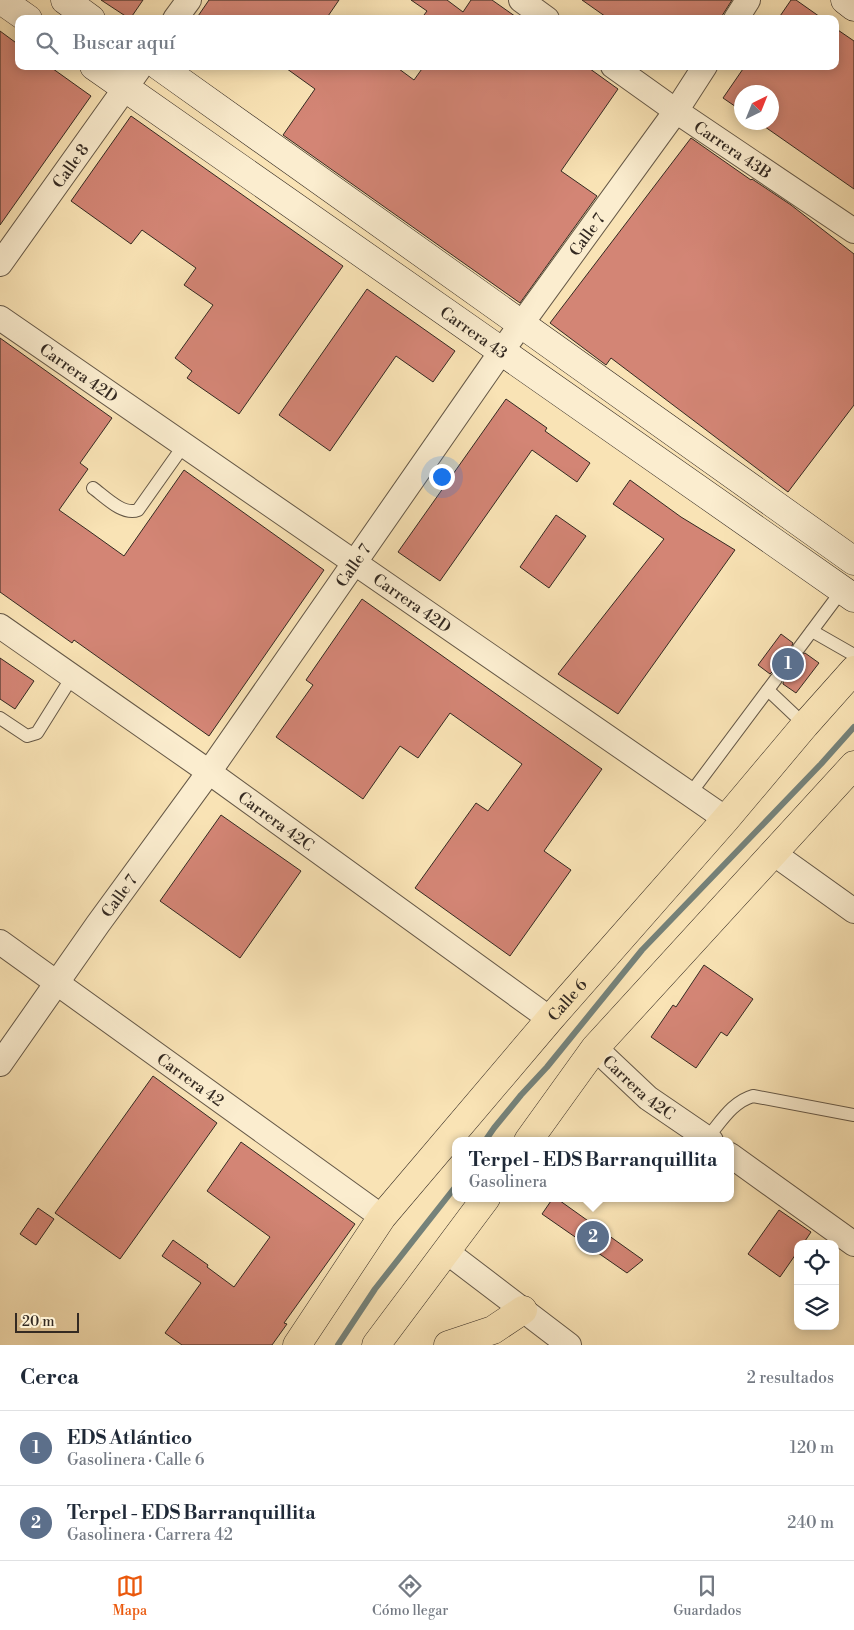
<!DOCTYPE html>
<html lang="es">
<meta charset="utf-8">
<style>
body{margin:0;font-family:"Libre Bodoni",serif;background:#f6f6f7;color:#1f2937}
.controls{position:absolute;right:15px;bottom:15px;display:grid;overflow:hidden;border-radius:10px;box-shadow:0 2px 12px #0003}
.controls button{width:45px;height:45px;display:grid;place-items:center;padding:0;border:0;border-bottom:1px solid #e0e1e3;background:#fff;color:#1f2937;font:25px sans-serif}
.compass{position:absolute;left:734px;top:85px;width:45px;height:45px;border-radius:50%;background:#fff;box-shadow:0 2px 12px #0003;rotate:43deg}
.scale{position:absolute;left:15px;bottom:12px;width:64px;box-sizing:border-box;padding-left:5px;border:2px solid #342a22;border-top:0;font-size:14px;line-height:18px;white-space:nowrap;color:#342a22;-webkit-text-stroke:4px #fbedcf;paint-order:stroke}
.you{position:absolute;left:441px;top:476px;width:18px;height:18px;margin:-12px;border:4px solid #fff;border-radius:50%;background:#1a73e8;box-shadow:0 0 0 8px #1a73e833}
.badge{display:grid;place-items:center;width:32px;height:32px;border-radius:50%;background:#ea580c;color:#fff;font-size:16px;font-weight:700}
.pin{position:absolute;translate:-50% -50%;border:2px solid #fff;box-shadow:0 1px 5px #0006}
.popup{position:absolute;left:452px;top:1137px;width:282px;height:65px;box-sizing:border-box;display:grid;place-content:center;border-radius:10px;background:#fff;filter:drop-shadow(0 1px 4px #0005);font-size:16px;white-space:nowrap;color:#747a83}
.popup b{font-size:19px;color:#1f2937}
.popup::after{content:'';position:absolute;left:50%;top:100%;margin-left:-10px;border:10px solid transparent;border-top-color:#fff}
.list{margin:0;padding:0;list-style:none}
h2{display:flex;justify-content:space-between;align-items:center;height:65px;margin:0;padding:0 20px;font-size:21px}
h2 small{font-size:16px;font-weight:400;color:#747a83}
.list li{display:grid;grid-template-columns:32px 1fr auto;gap:15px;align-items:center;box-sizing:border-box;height:75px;padding:0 20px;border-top:1px solid #e0e1e3}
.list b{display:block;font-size:19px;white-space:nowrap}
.list p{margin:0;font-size:16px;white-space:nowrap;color:#747a83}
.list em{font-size:16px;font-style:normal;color:#747a83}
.icon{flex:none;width:28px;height:28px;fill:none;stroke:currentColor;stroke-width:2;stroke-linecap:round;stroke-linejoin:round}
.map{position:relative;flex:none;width:854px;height:1345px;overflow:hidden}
.search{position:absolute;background:#fff;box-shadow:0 2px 12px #0003;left:15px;right:15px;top:15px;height:55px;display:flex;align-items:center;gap:12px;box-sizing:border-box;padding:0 18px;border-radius:10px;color:#747a83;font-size:19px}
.sheet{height:215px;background:#fff}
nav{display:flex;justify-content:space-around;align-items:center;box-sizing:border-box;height:70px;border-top:1px solid #e0e1e3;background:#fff;font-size:14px;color:#747a83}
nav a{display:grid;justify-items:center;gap:2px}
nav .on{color:#ea580c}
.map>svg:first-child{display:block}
</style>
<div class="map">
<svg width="854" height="1345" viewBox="0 0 854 1345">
<rect width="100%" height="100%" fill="#f9e3b5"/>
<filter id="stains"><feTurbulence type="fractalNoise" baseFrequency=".004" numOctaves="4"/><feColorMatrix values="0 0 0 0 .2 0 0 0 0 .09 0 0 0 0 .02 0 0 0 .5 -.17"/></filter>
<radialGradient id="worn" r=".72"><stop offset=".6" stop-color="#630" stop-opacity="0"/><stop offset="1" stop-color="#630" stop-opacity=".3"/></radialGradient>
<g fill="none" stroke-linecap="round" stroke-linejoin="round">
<g stroke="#75827a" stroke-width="6">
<polyline points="485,1141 494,1128 521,1095 547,1067 642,950 821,764 854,727"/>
<polyline points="338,1345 375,1289 456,1186"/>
</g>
</g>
<g fill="#d38575" stroke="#342a22">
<polygon points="101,0 143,0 130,19"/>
<polygon points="209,0 339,0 326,19 196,19"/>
<polygon points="411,0 447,0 463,12 471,0 492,0 519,19 421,19 427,11"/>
<polygon points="582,0 732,0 720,19 609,19"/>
<polygon points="791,0 796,0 823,19 778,19"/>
<polygon points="835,28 854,41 854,189 758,122 772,122 772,92 742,92 742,111 723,98 745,66 835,66"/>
<polygon points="0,31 19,45 19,66 49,66 91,96 0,225"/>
<polygon points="283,66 395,66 414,80 424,66 586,66 618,89 561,171 597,196 520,303 283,135 315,89"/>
<polygon points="131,116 343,266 239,414 187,378 192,371 175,358 213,305 184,285 196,268 142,230 131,244 71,201"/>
<polygon points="691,138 751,180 752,179 791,205 854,254 854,405 788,492 611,358 606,365 550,323"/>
<polygon points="367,289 455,351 433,382 396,356 330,451 279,415"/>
<polygon points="0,338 112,418 80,463 88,469 59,510 89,531 124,556 184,470 324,570 209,736 74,640 72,643 0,592"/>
<polygon points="506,399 547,428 545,431 590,463 577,482 532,450 440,581 398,552"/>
<polygon points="630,480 681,517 735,550 618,714 558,674 664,539 613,504"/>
<polygon points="556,515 586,536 549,588 520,567"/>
<polygon points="362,599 602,769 544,851 571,870 510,956 415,888 476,803 488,811 522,764 450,713 418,758 400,746 363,799 276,737 313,685 306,680"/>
<polygon points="781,634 793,643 791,648 794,654 799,656 805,653 819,663 796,693 783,684 784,676 780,672 773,671 770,674 758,665"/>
<polygon points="0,658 34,681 15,709 0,699"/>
<polygon points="221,815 301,871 240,958 160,901"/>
<polygon points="704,965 753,999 727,1036 721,1032 696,1068 651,1037 673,1005 676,1007"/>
<polygon points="153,1076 217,1123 120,1259 55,1213"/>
<polygon points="241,1142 355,1224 284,1323 287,1324 272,1345 182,1345 165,1333 201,1283 162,1256 173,1240 208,1265 207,1267 234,1287 270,1237 207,1191"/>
<polygon points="553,1198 556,1198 643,1260 627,1273 542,1214"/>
<polygon points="38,1208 54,1219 36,1245 20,1234"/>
<polygon points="779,1210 811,1232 803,1244 798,1244 798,1251 780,1277 748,1254"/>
</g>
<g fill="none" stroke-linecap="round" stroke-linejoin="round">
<defs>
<g id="lane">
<path d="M93 488C104 496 123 516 138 510L184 445"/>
<polyline points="812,631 854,655"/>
<polyline points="799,648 843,589"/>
<polyline points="768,690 805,725"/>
<polyline points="0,718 27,736 37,733 72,677"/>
<polyline points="690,794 776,679"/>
<path d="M707 1138C721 1122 732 1102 753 1096L854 1115"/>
</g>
<g id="street">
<polyline points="521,0 547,19"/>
<polyline points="175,19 189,0"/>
<polyline points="736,19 748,0"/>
<path id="s1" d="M613 66 676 111 854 231"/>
<path id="s2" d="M0 264 141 66"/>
<path id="s3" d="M0 318 726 819"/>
<path id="s4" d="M0 626 209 772 550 1019"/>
<polyline points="773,853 854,911"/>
<path id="s5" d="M0 942 382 1217"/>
<path id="s6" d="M595 1048 648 1098 711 1141"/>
<path id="s7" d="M0 1064 98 924 209 772 501 352 676 111 705 66"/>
<polyline points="730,1155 854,1244"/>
<polyline points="447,1252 569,1345"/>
</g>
<g id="secondary">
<polyline points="1,0 28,19"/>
<polyline points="65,0 91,19"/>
<polyline points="845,0 854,7"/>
<path id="s8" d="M94 66 854 598"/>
<polyline points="159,66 854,561"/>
</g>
<g id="primary">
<polyline points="528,1141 595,1048 854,765"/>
<path id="s9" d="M297 1345 382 1217 550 1019 726 819 805 725 854 670"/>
<polyline points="376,1345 486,1198"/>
<polyline points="448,1345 493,1330 523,1310"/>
</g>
</defs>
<use href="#lane" stroke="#655847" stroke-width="14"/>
<use href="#street" stroke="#655847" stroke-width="26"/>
<use href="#secondary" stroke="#342a22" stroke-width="29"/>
<use href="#primary" stroke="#342a22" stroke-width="29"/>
<use href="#lane" stroke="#fbedcf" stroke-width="12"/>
<use href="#street" stroke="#fbedcf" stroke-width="24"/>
<use href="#secondary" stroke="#fbedcf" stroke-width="28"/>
<use href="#primary" stroke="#f9e3b5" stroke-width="28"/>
</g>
<g text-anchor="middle" stroke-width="4.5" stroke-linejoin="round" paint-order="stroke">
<g font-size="16" fill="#342a22" stroke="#fbedcf">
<text dy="6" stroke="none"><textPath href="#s1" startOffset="146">Carrera 43B</textPath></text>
<text dy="6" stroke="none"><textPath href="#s2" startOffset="121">Calle 8</textPath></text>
<text dy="6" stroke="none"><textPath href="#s7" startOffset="1016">Calle 7</textPath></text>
<text dy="6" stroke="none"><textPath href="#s8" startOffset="464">Carrera 43</textPath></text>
<text dy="6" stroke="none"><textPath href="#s3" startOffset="96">Carrera 42D</textPath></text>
<text dy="6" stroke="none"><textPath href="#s7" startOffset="611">Calle 7</textPath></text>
<text dy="6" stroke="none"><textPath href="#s3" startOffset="501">Carrera 42D</textPath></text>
<text dy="6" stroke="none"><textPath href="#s4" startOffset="338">Carrera 42C</textPath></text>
<text dy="6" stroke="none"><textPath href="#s7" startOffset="206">Calle 7</textPath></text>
<text dy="6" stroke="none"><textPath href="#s9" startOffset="439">Calle 6</textPath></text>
<text dy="6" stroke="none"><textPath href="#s5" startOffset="235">Carrera 42</textPath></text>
<text dy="6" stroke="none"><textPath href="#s6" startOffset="59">Carrera 42C</textPath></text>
</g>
</g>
<rect width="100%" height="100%" filter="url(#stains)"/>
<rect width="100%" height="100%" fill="url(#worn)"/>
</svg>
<div class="controls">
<button><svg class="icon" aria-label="locate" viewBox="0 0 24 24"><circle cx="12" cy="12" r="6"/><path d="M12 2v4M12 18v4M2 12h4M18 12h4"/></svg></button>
<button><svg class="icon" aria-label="layers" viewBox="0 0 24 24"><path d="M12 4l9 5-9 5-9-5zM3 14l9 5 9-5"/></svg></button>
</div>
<svg class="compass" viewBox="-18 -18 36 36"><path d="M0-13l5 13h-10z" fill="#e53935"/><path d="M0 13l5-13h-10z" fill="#747a83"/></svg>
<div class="scale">20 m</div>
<div class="you"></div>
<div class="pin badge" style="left:788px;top:664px;background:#5c6f8a">1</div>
<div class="pin badge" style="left:593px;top:1237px;background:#5c6f8a">2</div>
<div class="popup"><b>Terpel - EDS Barranquillita</b>Gasolinera</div>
<div class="search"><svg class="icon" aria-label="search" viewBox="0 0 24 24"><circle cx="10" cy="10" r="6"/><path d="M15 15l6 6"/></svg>Buscar aquí</div>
</div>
<section class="sheet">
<h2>Cerca<small>2 resultados</small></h2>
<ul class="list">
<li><span class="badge" style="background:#5c6f8a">1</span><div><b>EDS Atlántico</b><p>Gasolinera · Calle 6</p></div><em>120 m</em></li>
<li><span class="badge" style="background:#5c6f8a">2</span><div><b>Terpel - EDS Barranquillita</b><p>Gasolinera · Carrera 42</p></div><em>240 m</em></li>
</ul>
</section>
<nav>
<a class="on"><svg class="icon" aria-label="map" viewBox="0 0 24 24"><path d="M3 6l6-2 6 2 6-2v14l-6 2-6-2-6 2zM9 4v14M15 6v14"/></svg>Mapa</a>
<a><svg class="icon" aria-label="directions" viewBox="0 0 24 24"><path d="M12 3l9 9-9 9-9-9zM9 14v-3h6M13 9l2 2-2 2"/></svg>Cómo llegar</a>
<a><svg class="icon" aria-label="saved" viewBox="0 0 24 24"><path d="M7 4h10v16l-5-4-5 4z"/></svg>Guardados</a>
</nav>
